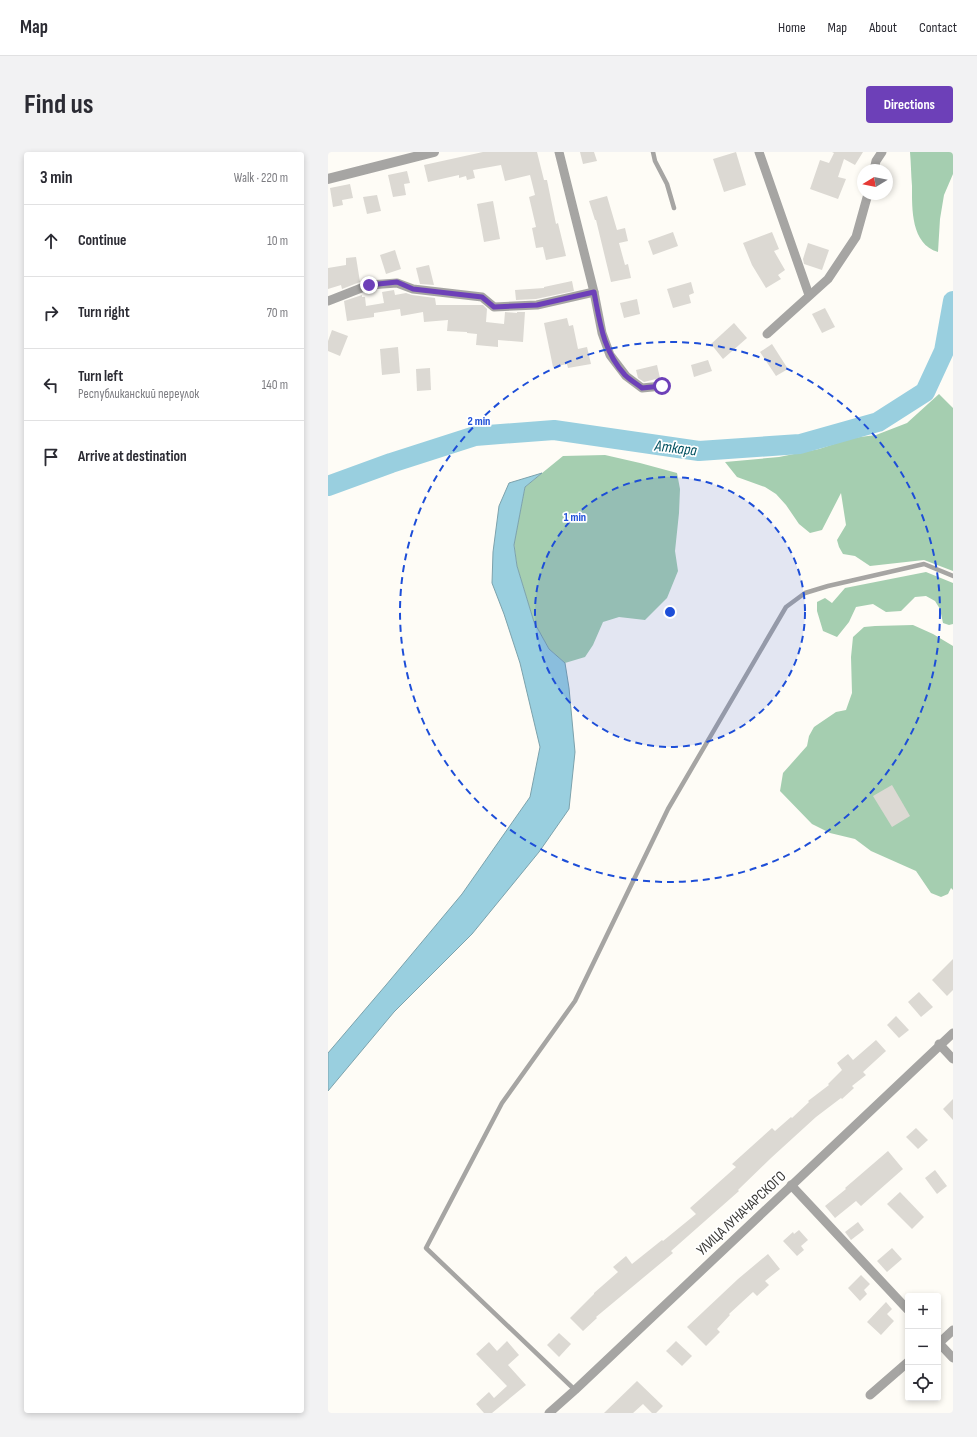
<!DOCTYPE html>
<meta charset="utf-8">
<style>
body{margin:0;font-family:"Sofia Sans Condensed",sans-serif;background:#f2f2f3;color:#2b2b33}
.controls{position:absolute;right:12px;bottom:12px;display:grid;overflow:hidden;border-radius:4px;box-shadow:0 2px 6px #0003}
.controls button{width:36px;height:36px;display:grid;place-items:center;padding:0;border:0;border-bottom:1px solid #e1e1e2;background:#fff;color:#2b2b33;font:20px sans-serif}
.compass{position:absolute;left:529px;top:12px;width:36px;height:36px;border-radius:50%;background:#fff;box-shadow:0 2px 6px #0003;rotate:260deg}
.stop{position:absolute;width:12px;height:12px;margin:-9px;border:3px solid #6d40b8;border-radius:50%;background:#fff}
.stop.end{background:#6d40b8;border-color:#fff;box-shadow:0 1px 4px #0008}
.list{margin:0;padding:0;list-style:none}
h2{display:flex;justify-content:space-between;align-items:center;height:52px;margin:0;padding:0 16px;font-size:17px}
h2 small{font-size:13px;font-weight:400;color:#7c7c81}
.list li{display:grid;grid-template-columns:26px 1fr auto;gap:12px;align-items:center;box-sizing:border-box;height:72px;padding:0 16px;border-top:1px solid #e1e1e2}
.list b{display:block;font-size:15px;white-space:nowrap}
.list p{margin:0;font-size:13px;white-space:nowrap;color:#7c7c81}
.list em{font-size:13px;font-style:normal;color:#7c7c81}
.icon{flex:none;width:22px;height:22px;fill:none;stroke:currentColor;stroke-width:2;stroke-linecap:round;stroke-linejoin:round}
.map{position:relative;flex:none;width:625px;height:1261px;overflow:hidden;border-radius:4px}
header{display:flex;align-items:center;gap:24px;box-sizing:border-box;height:56px;padding:0 20px;background:#fff;border-bottom:1px solid #e1e1e2}
header strong{font-size:19px}
nav{display:flex;gap:22px;margin-inline-start:auto;font-size:14px}
.intro{display:flex;align-items:center;justify-content:space-between;box-sizing:border-box;height:96px;padding:0 24px}
h1{margin:0;font-size:28px}
.button{padding:10px 18px;border-radius:4px;background:#6d40b8;color:#fff;font-size:14px;font-weight:700}
main{display:flex;gap:24px;padding:0 24px}
aside{flex:1;background:#fff;border-radius:4px;box-shadow:0 2px 6px #0003}
.map>svg:first-child{display:block}
</style>
<header>
<strong>Map</strong>
<nav><a>Home</a><a>Map</a><a>About</a><a>Contact</a></nav>
</header>
<div class="intro"><h1>Find us</h1><a class="button">Directions</a></div>
<main>
<aside>
<h2>3 min<small>Walk · 220 m</small></h2>
<ul class="list">
<li><svg class="icon" aria-label="ahead" viewBox="0 0 24 24"><path d="M12 20V5M6 11l6-6 6 6"/></svg><div><b>Continue</b></div><em>10 m</em></li>
<li><svg class="icon" aria-label="right" viewBox="0 0 24 24"><path d="M7 20v-9h11M14 6l5 5-5 5"/></svg><div><b>Turn right</b></div><em>70 m</em></li>
<li><svg class="icon" aria-label="left" viewBox="0 0 24 24"><path d="M17 20v-9H6M10 6l-5 5 5 5"/></svg><div><b>Turn left</b><p>Республиканский переулок</p></div><em>140 m</em></li>
<li><svg class="icon" aria-label="arrive" viewBox="0 0 24 24"><path d="M6 21V4h12l-3 4 3 4H6"/></svg><div><b>Arrive at destination</b></div></li>
</ul>
</aside>
<div class="map">
<svg width="625" height="1261" viewBox="0 0 625 1261">
<rect width="100%" height="100%" fill="#fefcf6"/>
<g fill="#a5ceb0">
<path d="M582 0H625V22L616 43 612 67 610 100C583 92 584 57 584 34 583 23 583 11 582 0Z"/>
<polygon points="611,242 625,256 625,419 596,408 542,414 527,404 515,402 511,395 509,388 518,373 513,341 494,378 482,381 471,372 458,353 448,342 437,335 409,325 397,310 451,305 491,297 524,286 548,283 579,271"/>
<polygon points="277,303 312,311 349,321 352,337 351,361 347,399 350,419 339,446 317,468 291,465 275,470 265,493 257,505 237,511 221,497 206,470 189,414 186,392 197,335 235,304"/>
<polygon points="598,420 625,431 625,472 621,473 615,471 612,457 607,449 598,444 587,445 573,459 558,460 545,452 528,455 521,470 509,485 495,479 489,459 489,450 497,446 504,451 517,436"/>
<polygon points="585,473 605,482 625,494 625,738 623,736 620,742 613,745 603,741 588,719 543,699 527,687 502,681 484,672 452,639 455,621 479,594 481,584 486,575 508,560 518,558 524,541 523,505 525,485 536,475 547,474"/>
</g>
<polygon fill="#99cfdf" stroke="#7ca2ac" points="214,321 197,335 186,393 189,414 206,470 221,497 237,511 241,536 247,600 241,657 211,700 144,782 66,860 0,939 0,901 58,833 134,742 202,645 212,595 192,511 176,462 164,431 165,400 171,354 181,331"/>
<g fill="none" stroke-linecap="round" stroke-linejoin="round">
<polyline stroke="#99cfdf" stroke-width="20" points="0,334 63,311 147,284 226,278 371,299 472,292 550,270 597,240 616,199 625,149"/>
</g>
<g fill="#dcd9d3">
<polygon points="155,0 209,0 216,28 219,28 228,72 230,71 238,104 218,108 215,95 208,96 204,76 208,75 201,45 207,43 202,23 177,29 173,13 145,18 147,26 139,28 138,24 131,26 131,23 100,30 96,13"/>
<polygon points="252,0 266,0 269,9 255,12"/>
<polygon points="408,0 418,33 396,40 385,7"/>
<polygon points="504,0 535,0 527,13 516,7 510,25 518,27 510,47 482,37 492,8 501,11 506,1"/>
<polygon points="79,19 82,31 76,32 78,43 65,45 60,23"/>
<polygon points="22,32 25,46 14,48 15,53 5,55 2,36"/>
<polygon points="49,43 53,59 39,62 35,45"/>
<polygon points="279,44 289,78 297,76 300,89 291,91 297,113 300,112 303,126 283,130 268,68 267,68 261,49"/>
<polygon points="165,49 172,87 156,90 149,52"/>
<polygon points="345,80 350,94 325,103 320,89"/>
<polygon points="444,80 451,97 446,99 457,118 450,123 453,127 438,136 424,113 415,91"/>
<polygon points="480,91 501,98 494,118 476,112 475,107"/>
<polygon points="67,98 73,117 58,122 52,103"/>
<polygon points="28,105 32,130 14,137 13,133 0,137 0,116 18,113 18,106"/>
<polygon points="101,113 106,133 92,132 88,116"/>
<polygon points="244,129 246,139 208,147 188,148 187,138 216,136 216,135"/>
<polygon points="363,130 366,141 361,143 363,151 345,156 339,137"/>
<polygon points="66,138 67,143 78,141 84,143 107,146 108,153 155,153 159,157 158,170 176,172 177,160 189,161 189,160 197,160 195,190 170,188 170,195 148,193 149,182 139,181 139,180 119,179 120,168 96,170 95,160 73,164 72,157 46,161 46,165 19,169 16,149 34,143 34,145 37,145 38,154 56,151 54,140"/>
<polygon points="309,147 312,162 296,166 292,151"/>
<polygon points="497,156 507,175 494,181 484,162"/>
<polygon points="239,166 241,174 245,173 250,197 259,195 263,212 240,216 239,212 225,215 216,171"/>
<polygon points="406,171 419,186 395,207 383,192"/>
<polygon points="4,178 20,184 12,204 0,199 0,189"/>
<polygon points="444,192 460,217 448,224 432,200"/>
<polygon points="70,195 72,221 54,223 52,197"/>
<polygon points="380,208 384,219 366,225 363,213"/>
<polygon points="329,213 332,226 316,230 310,226 308,218"/>
<polygon points="102,216 103,238 89,239 88,217"/>
<polygon points="564,633 582,664 564,675 545,644"/>
<polygon points="625,807 625,838 619,844 604,828"/>
<polygon points="591,840 605,855 593,865 580,850"/>
<polygon points="568,864 581,878 571,886 559,873"/>
<polygon points="548,888 558,899 535,920 538,923 524,934 526,936 514,947 513,946 488,965 443,1006 410,1038 411,1039 343,1099 345,1101 268,1165 269,1166 255,1179 242,1166 266,1142 266,1141 290,1120 285,1115 298,1104 304,1112 334,1088 335,1089 368,1062 362,1056 408,1015 404,1012 444,976 447,979 463,965 464,966 481,950 480,949 501,933 500,932 514,918 509,911 520,902 525,908"/>
<polygon points="625,947 625,968 615,957"/>
<polygon points="588,976 600,988 590,997 578,985"/>
<polygon points="560,999 575,1017 533,1054 528,1049 507,1066 497,1054 518,1037 517,1036"/>
<polygon points="607,1018 619,1034 609,1042 597,1026"/>
<polygon points="572,1040 596,1065 584,1077 559,1052"/>
<polygon points="530,1070 536,1078 523,1088 517,1080"/>
<polygon points="471,1078 480,1088 473,1094 476,1098 469,1104 455,1089 465,1080 466,1082"/>
<polygon points="564,1096 574,1107 559,1120 549,1109"/>
<polygon points="440,1102 452,1117 437,1129 441,1133 429,1144 425,1140 401,1162 402,1163 389,1177 392,1180 378,1194 359,1175 410,1127"/>
<polygon points="533,1123 542,1132 536,1138 539,1142 532,1149 520,1136"/>
<polygon points="558,1150 564,1157 559,1162 566,1169 553,1183 539,1170"/>
<polygon points="231,1181 243,1192 231,1205 219,1193"/>
<polygon points="179,1189 191,1203 180,1213 198,1233 164,1261 156,1261 148,1252 161,1240 166,1246 179,1234 148,1202 161,1190 169,1199"/>
<polygon points="348,1189 364,1204 354,1214 338,1199"/>
<polygon points="309,1229 335,1254 328,1261 324,1261 315,1252 305,1261 276,1261"/>
</g>
<g fill="none" stroke-linecap="round" stroke-linejoin="round">
<g stroke="#a6a5a3" stroke-width="4.5">
<polyline points="325,0 327,9 339,32 346,56"/>
<polyline points="247,1238 98,1096 174,951 247,849 340,657 458,455 477,441 500,434 596,412 625,424"/>
</g>
<g stroke="#a6a5a3" stroke-width="9">
<polyline points="231,0 266,140 274,181 282,203 298,224 314,236 334,234"/>
<polyline points="431,0 481,143"/>
<polyline points="546,18 548,9 554,0"/>
<polyline points="0,149 41,133 69,131 85,137 154,145 166,155 209,153 266,140"/>
<polyline points="439,182 500,127 528,85 540,42"/>
<polyline points="611,892 625,907"/>
<polyline points="463,1033 580,1158"/>
<polyline points="610,1190 625,1206"/>
<polyline points="611,1191 625,1178"/>
<polyline points="542,1243 580,1210"/>
<polyline points="221,1261 247,1238 625,881"/>
</g>
<polyline stroke="#a6a5a3" stroke-width="10" points="0,27 106,0"/>
</g>
<g fill="none" stroke-linecap="round" stroke-linejoin="round">
<path stroke="#6d40b8" stroke-width="5" d="M41 133 69 130 85 137 154 145 166 155 209 153 266 140C272 171 275 199 297 223 302 228 309 232 314 236L334 234"/>
</g>
<circle cx="342" cy="460" r="135" fill="#1d4ed8" fill-opacity=".12"/>
<g fill="none" stroke="#1d4ed8" stroke-width="2" stroke-dasharray="7 5">
<circle cx="342" cy="460" r="135"/>
<circle cx="342" cy="460" r="270"/>
</g>
<g text-anchor="middle" stroke-width="3.5" stroke-linejoin="round" paint-order="stroke">
<g font-size="15" fill="#393836" stroke="#fff">
<text transform="translate(413 1061) rotate(-43)" y="5">УЛИЦА ЛУНАЧАРСКОГО</text>
</g>
<g font-size="16" font-style="italic" fill="#005060" stroke="#fff">
<text transform="translate(348 295) rotate(7)" y="6">Аткара</text>
</g>
</g>
<circle cx="342" cy="460" r="6" fill="#1d4ed8" stroke="#fff" stroke-width="2"/>
<g font-size="12" text-anchor="middle" font-weight="bold" fill="#1d4ed8" stroke="#fff" stroke-width="3.5" stroke-linejoin="round" paint-order="stroke">
<text x="151" y="273">2 min</text>
<text x="247" y="369">1 min</text>
</g>
</svg>
<div class="controls">
<button>+</button>
<button>−</button>
<button><svg class="icon" aria-label="locate" viewBox="0 0 24 24"><circle cx="12" cy="12" r="6"/><path d="M12 2v4M12 18v4M2 12h4M18 12h4"/></svg></button>
</div>
<svg class="compass" viewBox="-18 -18 36 36"><path d="M0-13l5 13h-10z" fill="#e53935"/><path d="M0 13l5-13h-10z" fill="#7c7c81"/></svg>
<div class="stop" style="left:334px;top:234px"></div>
<div class="stop end" style="left:41px;top:133px"></div>
</div>
</main>
